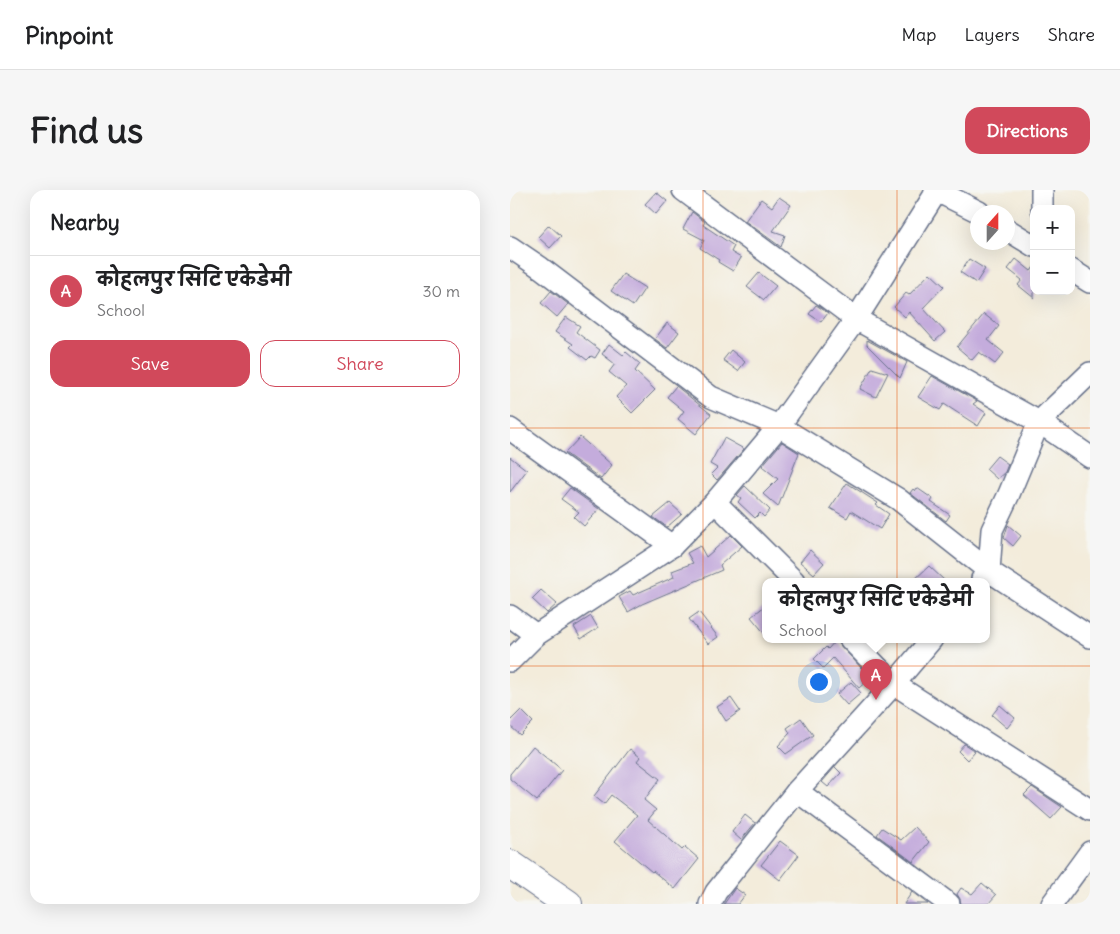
<!DOCTYPE html>
<meta charset="utf-8">
<style>
body{margin:0;font-family:Delius,"Playpen Sans Deva",sans-serif;background:#f6f6f6;color:#202124}
.controls{position:absolute;right:15px;top:15px;display:grid;overflow:hidden;border-radius:10px;box-shadow:0 5px 20px #0002}
.controls button{width:45px;height:45px;display:grid;place-items:center;padding:0;border:0;border-bottom:1px solid #e0e0e0;background:#fff;color:#202124;font:25px sans-serif}
.compass{position:absolute;left:460px;top:15px;width:45px;height:45px;border-radius:50%;background:#fff;box-shadow:0 5px 20px #0002;rotate:21deg}
.you{position:absolute;left:308px;top:491px;width:18px;height:18px;margin:-12px;border:4px solid #fff;border-radius:50%;background:#1a73e8;box-shadow:0 0 0 8px #1a73e833}
.badge{display:grid;place-items:center;width:32px;height:32px;border-radius:50%;background:#d1495b;color:#fff;font-size:16px;font-weight:700}
.pin{position:absolute;translate:-50% -41px;filter:drop-shadow(0 1px 2px #0008)}
.pin::after{content:'';position:absolute;top:26px;width:18px;height:15px;background:inherit;clip-path:polygon(0 0,100% 0,50% 100%)}
.popup{position:absolute;left:252px;top:388px;width:228px;height:65px;box-sizing:border-box;display:grid;place-content:center;border-radius:10px;background:#fff;filter:drop-shadow(0 1px 4px #0005);font-size:16px;white-space:nowrap;color:#757577}
.popup b{font-size:19px;color:#202124}
.popup::after{content:'';position:absolute;left:50%;top:100%;margin-left:-10px;border:10px solid transparent;border-top-color:#fff}
.list{margin:0;padding:0;list-style:none}
h2{display:flex;justify-content:space-between;align-items:center;height:65px;margin:0;padding:0 20px;font-size:21px}
h2 small{font-size:16px;font-weight:400;color:#757577}
.list li{display:grid;grid-template-columns:32px 1fr auto;gap:15px;align-items:center;box-sizing:border-box;height:70px;padding:0 20px;border-top:1px solid #e0e0e0}
.list b{display:block;font-size:19px;white-space:nowrap}
.list p{margin:0;font-size:16px;white-space:nowrap;color:#757577}
.list em{font-size:16px;font-style:normal;color:#757577}
.actions{display:flex;gap:10px;padding:15px 20px}
.actions a{flex:1;padding:11px 0;border:1px solid #d1495b;border-radius:15px;text-align:center;font-size:18px;color:#d1495b}
.actions .main{background:#d1495b;color:#fff}
.map{position:relative;flex:none;width:580px;height:714px;overflow:hidden;border-radius:15px}
header{display:flex;align-items:center;gap:30px;box-sizing:border-box;height:70px;padding:0 25px;background:#fff;border-bottom:1px solid #e0e0e0}
header strong{font-size:24px}
nav{display:flex;gap:28px;margin-inline-start:auto;font-size:18px}
.intro{display:flex;align-items:center;justify-content:space-between;box-sizing:border-box;height:120px;padding:0 30px}
h1{margin:0;font-size:35px}
.button{padding:12px 22px;border-radius:15px;background:#d1495b;color:#fff;font-size:18px;font-weight:700}
main{display:flex;gap:30px;padding:0 30px}
aside{flex:1;background:#fff;border-radius:15px;box-shadow:0 5px 20px #0002}
.map>svg:first-child{display:block}
</style>
<header>
<strong>Pinpoint</strong>
<nav><a>Map</a><a>Layers</a><a>Share</a></nav>
</header>
<div class="intro"><h1>Find us</h1><a class="button">Directions</a></div>
<main>
<aside>
<h2>Nearby<small></small></h2>
<ul class="list">
<li><span class="badge">A</span><div><b>कोहलपुर सिटि एकेडेमी</b><p>School</p></div><em>30 m</em></li>
</ul>
<div class="actions"><a class="main">Save</a><a>Share</a></div>
</aside>
<div class="map">
<svg width="580" height="714" viewBox="0 0 580 714">
<rect width="100%" height="100%" fill="#f6f6f2"/>
<filter id="ink" filterUnits="userSpaceOnUse"><feTurbulence type="fractalNoise" baseFrequency=".02" numOctaves="2"/><feDisplacementMap in="SourceGraphic" scale="10" xChannelSelector="R" yChannelSelector="G"/><feConvolveMatrix kernelMatrix="1 2 1 2 8 2 1 2 1" color-interpolation-filters="sRGB"/></filter>
<filter id="wash" filterUnits="userSpaceOnUse"><feTurbulence type="fractalNoise" baseFrequency=".0096" numOctaves="4" result="noise"/><feDisplacementMap in="SourceGraphic" scale="20" xChannelSelector="R" yChannelSelector="G"/><feGaussianBlur stdDeviation="1.12" result="paint"/><feColorMatrix in="noise" values="0 0 0 0 0 0 0 0 0 0 0 0 0 0 0 0 0 1.4 0 .05"/><feComposite in="paint" operator="in"/></filter>
<g filter="url(#wash)">
<rect width="100%" height="100%" fill="#f3ecdb"/>
<g id="blocks">
<g fill="#c4acdc">
<polygon points="146,2 157,11 146,24 135,14"/>
<polygon points="269,7 281,15 263,41 275,45 271,57 235,31 251,9 262,17"/>
<polygon points="182,22 195,32 193,35 224,56 221,62 231,68 223,81 208,72 209,70 190,58 194,50 173,39"/>
<polygon points="39,35 51,46 40,58 28,47"/>
<polygon points="459,69 475,79 466,93 450,82"/>
<polygon points="506,69 521,81 524,77 524,108 508,95 512,90 498,79"/>
<polygon points="249,83 266,96 254,110 237,97"/>
<polygon points="420,83 434,96 413,118 435,142 425,151 399,122 395,127 384,117 396,103 399,105"/>
<polygon points="113,84 135,98 123,116 101,101"/>
<polygon points="41,101 58,114 47,127 31,113"/>
<polygon points="306,115 318,123 311,132 299,124"/>
<polygon points="474,124 489,136 478,150 494,163 485,174 469,162 462,170 447,157"/>
<polygon points="56,127 70,136 66,142 90,160 85,168 81,166 77,170 60,157 63,154 45,142"/>
<polygon points="157,133 169,142 157,158 145,149"/>
<polygon points="357,150 397,172 390,188 357,155"/>
<polygon points="99,154 113,165 116,162 130,174 125,181 145,200 122,223 106,207 116,196 99,182 105,174 92,164"/>
<polygon points="221,160 235,172 228,181 213,170"/>
<polygon points="362,178 378,183 366,207 350,199"/>
<polygon points="422,186 467,211 463,214 476,223 468,236 434,214 430,220 408,207"/>
<polygon points="166,196 201,224 186,244 168,229 174,221 157,207"/>
<polygon points="70,247 102,275 91,289 55,263"/>
<polygon points="214,248 234,259 207,290 201,284 207,278 200,274"/>
<polygon points="272,252 289,263 268,317 253,304 268,289 252,276"/>
<polygon points="487,266 498,274 495,282 487,289 476,279"/>
<polygon points="0,267 17,280 0,302"/>
<polygon points="337,293 368,313 366,315 379,324 370,339 341,321 337,328 320,318"/>
<polygon points="235,296 260,320 254,327 250,323 245,328 228,312 231,308 227,305"/>
<polygon points="60,298 89,319 74,336 64,327 69,322 51,309"/>
<polygon points="407,298 423,309 421,312 440,325 436,331 400,303 403,299 405,301"/>
<polygon points="160,313 172,324 157,337 143,327"/>
<polygon points="498,335 511,346 503,356 494,348"/>
<polygon points="221,345 232,356 210,375 212,380 132,414 118,422 109,407 120,401 123,405 164,387 162,381 183,373 177,363 190,356 196,367"/>
<polygon points="300,360 314,373 304,384 290,372"/>
<polygon points="419,376 435,391 403,391"/>
<polygon points="31,400 47,414 37,423 22,409"/>
<polygon points="256,415 256,445 241,427"/>
<polygon points="189,422 208,447 198,454 179,429"/>
<polygon points="81,426 88,438 71,449 64,437"/>
<polygon points="326,450 360,488 349,498 323,468 313,478 304,469 316,457 318,459"/>
<polygon points="341,492 351,503 337,515 327,504"/>
<polygon points="221,508 230,521 216,531 207,517"/>
<polygon points="490,515 505,528 497,538 482,525"/>
<polygon points="11,520 23,532 10,545 0,536 0,531"/>
<polygon points="291,528 303,545 276,564 268,556 280,543 277,538"/>
<polygon points="454,554 465,561 457,570 448,561"/>
<polygon points="23,556 52,580 27,611 0,589 0,584"/>
<polygon points="120,559 130,567 127,571 150,589 134,610 146,620 138,630 172,660 175,657 189,669 165,699 143,681 142,682 105,651 127,625 101,605 94,614 84,606"/>
<polygon points="325,577 331,583 318,597 312,592"/>
<polygon points="522,597 552,617 541,629 514,605"/>
<polygon points="235,625 245,633 231,650 222,642"/>
<polygon points="405,637 419,652 403,672 367,645 372,638 391,650"/>
<polygon points="270,651 289,665 270,690 251,675"/>
<polygon points="472,693 486,705 478,714 451,714 450,709 447,704 451,698 462,704"/>
<polygon points="225,698 235,705 228,714 214,714"/>
<polygon points="402,702 418,714 394,714"/>
</g>
</g>
</g>
<g filter="url(#ink)">
<use href="#blocks" fill-opacity="0" stroke="#67718a" stroke-width="1"/>
<g fill="none" stroke-linecap="round" stroke-linejoin="round">
<defs>
<g id="minor">
<polyline points="173,0 346,129 529,232 580,267"/>
<polyline points="425,0 469,22"/>
<polyline points="532,19 532,0"/>
<polyline points="498,40 524,56"/>
<polyline points="0,57 31,78 201,207 269,236 388,309 479,381 580,447"/>
<polyline points="561,80 580,92"/>
<polyline points="0,239 162,356"/>
<polyline points="205,312 284,391"/>
<polyline points="472,389 479,381 482,340 499,304 529,232 580,183"/>
<polyline points="0,426 26,445"/>
<polyline points="340,449 384,494 580,620"/>
<polyline points="0,471 26,445 162,356 205,312 269,236 346,129 427,1"/>
<polyline points="287,601 439,714"/>
<polyline points="200,714 206,702 287,601 384,494 422,449"/>
<polyline points="542,714 580,662"/>
</g>
<polyline id="highway" points="0,674 58,714"/>
</defs>
<use href="#minor" stroke="#67718a" stroke-width="24"/>
<use href="#highway" stroke="#67718a" stroke-width="30"/>
<use href="#minor" stroke="#fff" stroke-width="21"/>
<use href="#highway" stroke="#fff" stroke-width="28"/>
</g>
</g>
<path fill="none" stroke="#e8590c" stroke-width="1" stroke-opacity="0.55" d="M193 0V714M387 0V714M0 238H580M0 476H580"/>
</svg>
<div class="controls">
<button>+</button>
<button>−</button>
</div>
<svg class="compass" viewBox="-18 -18 36 36"><path d="M0-13l5 13h-10z" fill="#e53935"/><path d="M0 13l5-13h-10z" fill="#757577"/></svg>
<div class="you"></div>
<div class="pin badge" style="left:366px;top:510px">A</div>
<div class="popup"><b>कोहलपुर सिटि एकेडेमी</b>School</div>
</div>
</main>
